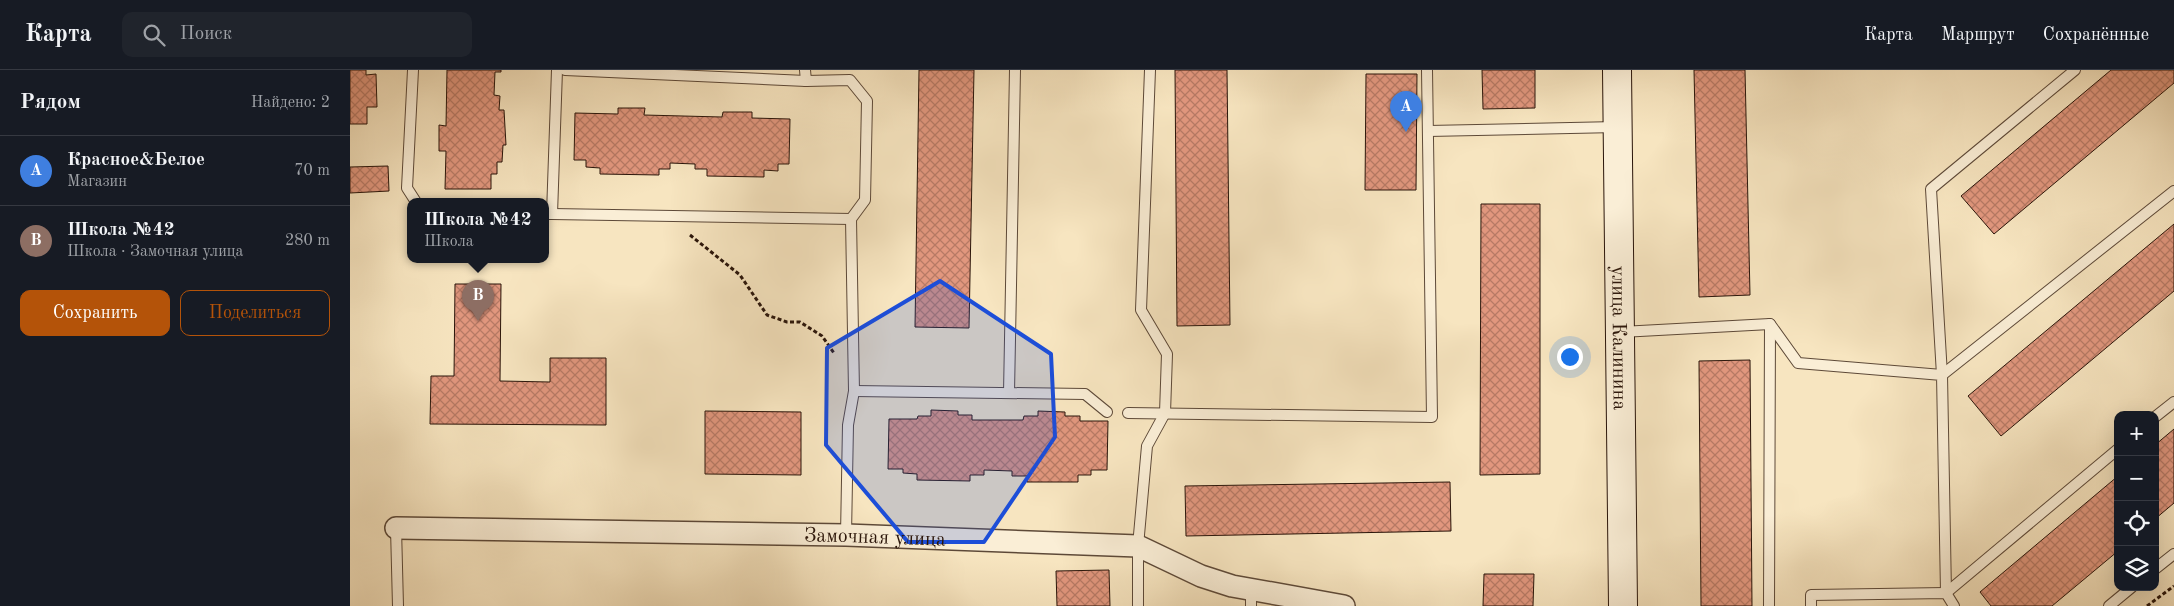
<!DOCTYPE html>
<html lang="ru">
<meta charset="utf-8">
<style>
body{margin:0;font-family:"Old Standard TT",serif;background:#20242c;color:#f1f3f6}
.controls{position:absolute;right:15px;bottom:15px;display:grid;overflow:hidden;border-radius:10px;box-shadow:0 5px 20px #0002}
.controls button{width:45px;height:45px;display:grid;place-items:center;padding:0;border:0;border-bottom:1px solid #363941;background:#171b24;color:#f1f3f6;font:25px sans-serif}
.you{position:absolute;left:1219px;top:286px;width:18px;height:18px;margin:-12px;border:4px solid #fff;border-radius:50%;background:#1a73e8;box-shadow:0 0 0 8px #1a73e833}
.badge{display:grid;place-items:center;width:32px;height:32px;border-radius:50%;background:#b45309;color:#fff;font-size:16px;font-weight:700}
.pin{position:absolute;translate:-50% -41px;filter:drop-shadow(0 1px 2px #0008)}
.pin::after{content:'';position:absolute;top:26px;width:18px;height:15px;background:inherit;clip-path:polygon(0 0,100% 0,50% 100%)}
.popup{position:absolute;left:57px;top:128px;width:142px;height:65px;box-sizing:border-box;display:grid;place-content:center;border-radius:10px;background:#171b24;filter:drop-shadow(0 1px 4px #0005);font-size:16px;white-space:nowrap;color:#9ea1a6}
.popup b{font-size:19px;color:#f1f3f6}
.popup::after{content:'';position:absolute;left:50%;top:100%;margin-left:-10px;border:10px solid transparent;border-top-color:#171b24}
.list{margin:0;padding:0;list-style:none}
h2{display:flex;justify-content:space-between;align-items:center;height:65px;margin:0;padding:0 20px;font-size:21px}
h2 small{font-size:16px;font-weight:400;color:#9ea1a6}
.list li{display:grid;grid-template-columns:32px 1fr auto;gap:15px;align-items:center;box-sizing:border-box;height:70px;padding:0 20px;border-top:1px solid #363941}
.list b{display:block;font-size:19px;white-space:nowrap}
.list p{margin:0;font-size:16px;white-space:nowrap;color:#9ea1a6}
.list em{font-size:16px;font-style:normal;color:#9ea1a6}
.actions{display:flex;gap:10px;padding:15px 20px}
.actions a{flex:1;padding:11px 0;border:1px solid #b45309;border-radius:10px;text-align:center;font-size:18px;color:#b45309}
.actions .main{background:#b45309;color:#fff}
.icon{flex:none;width:28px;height:28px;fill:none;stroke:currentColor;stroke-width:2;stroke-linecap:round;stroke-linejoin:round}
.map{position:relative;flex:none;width:1824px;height:536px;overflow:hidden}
header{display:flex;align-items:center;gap:30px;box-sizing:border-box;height:70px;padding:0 25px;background:#171b24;border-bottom:1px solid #363941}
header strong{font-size:24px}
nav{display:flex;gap:28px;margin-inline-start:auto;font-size:18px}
.search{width:350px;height:45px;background:#20242c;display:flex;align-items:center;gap:12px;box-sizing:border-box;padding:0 18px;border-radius:10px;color:#9ea1a6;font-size:19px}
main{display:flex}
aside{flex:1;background:#171b24}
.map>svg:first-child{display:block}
</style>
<header>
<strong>Карта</strong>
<div class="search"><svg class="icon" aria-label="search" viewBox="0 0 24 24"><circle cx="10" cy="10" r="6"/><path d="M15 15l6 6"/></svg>Поиск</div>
<nav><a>Карта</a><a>Маршрут</a><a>Сохранённые</a></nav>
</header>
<main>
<aside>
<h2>Рядом<small>Найдено: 2</small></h2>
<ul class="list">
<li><span class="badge" style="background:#3f7fe0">A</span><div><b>Красное&amp;Белое</b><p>Магазин</p></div><em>70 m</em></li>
<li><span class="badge" style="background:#8d6e63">B</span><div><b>Школа №42</b><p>Школа · Замочная улица</p></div><em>280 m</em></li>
</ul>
<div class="actions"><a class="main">Сохранить</a><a>Поделиться</a></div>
</aside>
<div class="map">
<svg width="1824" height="536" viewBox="0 0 1824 536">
<defs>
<pattern id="building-cross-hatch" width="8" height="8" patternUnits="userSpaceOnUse" patternTransform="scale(1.25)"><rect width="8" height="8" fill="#e1977e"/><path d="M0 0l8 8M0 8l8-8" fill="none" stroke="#b77a65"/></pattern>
</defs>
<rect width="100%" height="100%" fill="#f7e5c0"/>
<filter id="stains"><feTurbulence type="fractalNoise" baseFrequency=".004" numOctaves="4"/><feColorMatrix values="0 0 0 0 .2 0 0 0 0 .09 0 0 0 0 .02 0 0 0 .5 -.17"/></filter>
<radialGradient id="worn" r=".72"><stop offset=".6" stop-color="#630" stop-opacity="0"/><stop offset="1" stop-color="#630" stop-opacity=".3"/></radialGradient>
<g fill="url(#building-cross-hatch)" stroke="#2a150a">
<polygon points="0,0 16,0 16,5 26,4 27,37 17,37 17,54 0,54"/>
<polygon points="97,0 151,0 151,2 145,2 144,25 150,26 149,40 154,40 156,75 153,75 152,92 147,92 147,104 141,104 141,119 95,119 96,81 89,81 89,55 96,56"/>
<polygon points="569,0 624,0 619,258 565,257"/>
<polygon points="825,0 877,0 880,255 827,256"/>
<polygon points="1132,0 1185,0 1185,38 1133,39"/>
<polygon points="1344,0 1395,0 1400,225 1349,227"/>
<polygon points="1761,0 1824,0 1824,13 1644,164 1611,126"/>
<polygon points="1016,4 1067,4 1066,120 1015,120"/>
<polygon points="268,38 295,38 294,45 372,47 373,42 402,42 402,48 440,49 439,94 428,94 428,101 414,100 414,107 357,106 357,99 345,99 345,94 320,93 320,99 309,99 309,105 250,104 250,98 236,97 236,90 224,90 225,43 268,44"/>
<polygon points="38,96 39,121 0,123 0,97"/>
<polygon points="1131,134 1190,134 1190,404 1130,405"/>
<polygon points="1824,154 1824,221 1651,366 1618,326"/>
<polygon points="105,214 151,214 150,311 200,312 200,288 256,288 256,355 80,354 81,306 104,306"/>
<polygon points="1400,290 1402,536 1351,536 1349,291"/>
<polygon points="581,340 608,341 608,345 622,345 622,350 673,350 674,346 688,346 688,341 715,342 715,346 730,346 730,351 758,351 757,400 741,400 741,405 728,405 728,412 677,412 677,406 662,406 662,401 634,400 634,405 620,405 620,411 567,410 567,404 553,403 553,399 538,399 539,349 567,349 568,346 581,346"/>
<polygon points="355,341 451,342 451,405 355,404"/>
<polygon points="1824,359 1824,433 1805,449 1805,375"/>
<polygon points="1768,406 1768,481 1702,536 1641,536 1630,522"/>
<polygon points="1100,412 1101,461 836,466 835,416"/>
<polygon points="759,500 760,536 707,536 706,501"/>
<polygon points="1134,504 1184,504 1183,536 1133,536"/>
</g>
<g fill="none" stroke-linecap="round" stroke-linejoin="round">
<defs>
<g id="lane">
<polyline points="63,0 57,118 66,132"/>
<polyline points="215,0 456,11"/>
<polyline points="1078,61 1267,57"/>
<polyline points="196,144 202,144 207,0"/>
<polyline points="202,144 501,149 515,130 517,31 500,10 456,11 455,0"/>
<polyline points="1271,262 1420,254 1448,293 1592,305 1596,523"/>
<polyline points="1592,305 1581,119 1725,0"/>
<polyline points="1592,305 1824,121"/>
<polyline points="504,321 735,324 757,342"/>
<polyline points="659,323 665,0"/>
<polyline points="778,343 1082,347 1077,0"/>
<polyline points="1805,347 1824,332"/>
<polyline points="46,458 48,536"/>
<polyline points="496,465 498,355 504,321 501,149"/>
<polyline points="1805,499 1824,484"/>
<polyline points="1596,523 1768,379"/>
<polyline points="788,536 788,476 797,376 815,343 817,284 791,240 800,0"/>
<polyline points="901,536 901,520"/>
<polyline points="1419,536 1420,254"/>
<polyline points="1461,536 1461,525 1596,523 1604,536"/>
<polyline points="1759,536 1782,517"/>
</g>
<g id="street">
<path id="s1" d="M46 458 496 465 788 476 851 506 882 516 994 536"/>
</g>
<g id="secondary">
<path id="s2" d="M1267 0 1273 536"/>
</g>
</defs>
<use href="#lane" stroke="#5d4938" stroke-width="12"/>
<use href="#street" stroke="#5d4938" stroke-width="24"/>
<use href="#secondary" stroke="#2a150a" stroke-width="30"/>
<g stroke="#2a150a" stroke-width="3" stroke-dasharray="4 2.5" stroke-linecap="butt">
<polyline points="340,165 390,205 417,245 437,252 450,252 472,266 484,283"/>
<polyline points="1797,536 1824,516"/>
</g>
<use href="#lane" stroke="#faeed6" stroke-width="10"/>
<use href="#street" stroke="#faeed6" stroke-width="21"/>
<use href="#secondary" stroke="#faeed6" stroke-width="28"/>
</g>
<path fill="#1d4ed8" fill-opacity="0.2" stroke="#1d4ed8" stroke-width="4" stroke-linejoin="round" d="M590 211 701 284 705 367 634 472H558L476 375 477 278Z"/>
<g text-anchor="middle" stroke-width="4" stroke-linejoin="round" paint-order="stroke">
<g font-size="20" fill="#2a150a" stroke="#faeed6">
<text dy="7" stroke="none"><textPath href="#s2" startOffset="268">улица Калинина</textPath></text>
<text dy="7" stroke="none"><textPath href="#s1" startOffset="479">Замочная улица</textPath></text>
</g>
</g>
<rect width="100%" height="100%" filter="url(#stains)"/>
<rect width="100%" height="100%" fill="url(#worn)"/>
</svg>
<div class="controls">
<button>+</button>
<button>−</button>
<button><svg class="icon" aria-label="locate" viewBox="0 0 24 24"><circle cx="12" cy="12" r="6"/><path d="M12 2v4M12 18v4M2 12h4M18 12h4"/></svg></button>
<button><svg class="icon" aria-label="layers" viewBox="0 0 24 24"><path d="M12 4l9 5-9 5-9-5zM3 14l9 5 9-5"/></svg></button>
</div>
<div class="you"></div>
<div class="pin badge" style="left:1056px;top:62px;background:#3f7fe0">A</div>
<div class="pin badge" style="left:128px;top:251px;background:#8d6e63">B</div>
<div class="popup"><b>Школа №42</b>Школа</div>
</div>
</main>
